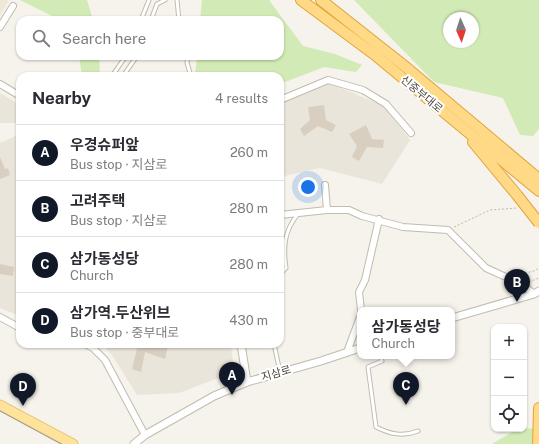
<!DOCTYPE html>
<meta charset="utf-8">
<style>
body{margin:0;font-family:"Public Sans","Noto Sans KR",sans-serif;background:#f7f7f7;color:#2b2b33}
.controls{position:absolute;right:12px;bottom:12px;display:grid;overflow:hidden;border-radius:8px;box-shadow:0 1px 3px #0004}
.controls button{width:36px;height:36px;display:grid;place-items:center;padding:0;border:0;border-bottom:1px solid #e1e1e2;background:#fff;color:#2b2b33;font:20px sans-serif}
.compass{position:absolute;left:443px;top:12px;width:36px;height:36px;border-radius:50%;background:#fff;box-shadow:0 1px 3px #0004;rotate:177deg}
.you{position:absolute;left:308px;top:187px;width:14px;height:14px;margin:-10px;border:3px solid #fff;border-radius:50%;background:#1a73e8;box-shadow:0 0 0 6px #1a73e833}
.badge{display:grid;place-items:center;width:26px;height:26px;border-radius:50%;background:#111827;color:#fff;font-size:13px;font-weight:700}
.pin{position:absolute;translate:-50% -33px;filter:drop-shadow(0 1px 2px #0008)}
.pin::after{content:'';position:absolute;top:21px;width:14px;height:12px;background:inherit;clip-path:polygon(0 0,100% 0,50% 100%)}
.popup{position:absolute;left:357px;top:307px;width:98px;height:52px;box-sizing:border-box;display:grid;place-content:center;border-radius:8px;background:#fff;filter:drop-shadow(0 1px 3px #0005);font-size:13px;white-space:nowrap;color:#7c7c81}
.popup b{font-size:15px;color:#2b2b33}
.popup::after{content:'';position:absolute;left:50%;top:100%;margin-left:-8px;border:8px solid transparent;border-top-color:#fff}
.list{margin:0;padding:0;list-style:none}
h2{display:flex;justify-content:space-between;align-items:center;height:52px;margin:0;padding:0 16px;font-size:17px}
h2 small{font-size:13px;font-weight:400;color:#7c7c81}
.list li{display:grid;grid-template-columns:26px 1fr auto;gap:12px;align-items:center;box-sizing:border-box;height:56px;padding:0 16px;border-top:1px solid #e1e1e2}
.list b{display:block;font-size:15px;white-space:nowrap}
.list p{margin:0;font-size:13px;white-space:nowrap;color:#7c7c81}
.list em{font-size:13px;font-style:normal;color:#7c7c81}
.icon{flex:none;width:22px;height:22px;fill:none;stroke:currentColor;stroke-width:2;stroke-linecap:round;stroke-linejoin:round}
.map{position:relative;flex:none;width:539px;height:444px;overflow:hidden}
.search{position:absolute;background:#fff;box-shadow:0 1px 3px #0004;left:16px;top:16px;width:268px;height:44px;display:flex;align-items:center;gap:10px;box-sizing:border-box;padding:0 14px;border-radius:12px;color:#7c7c81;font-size:15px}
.panel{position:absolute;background:#fff;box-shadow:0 1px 3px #0004;left:16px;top:72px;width:268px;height:276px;border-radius:12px}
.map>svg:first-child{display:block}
</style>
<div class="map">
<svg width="539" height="444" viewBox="0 0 539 444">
<rect width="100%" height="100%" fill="#f6f3ec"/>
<g fill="#eae5da">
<polygon points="329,83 384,106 410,140 382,184 320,168 280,177 280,103"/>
<polygon points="0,93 20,105 20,123 0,123"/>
<polygon points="20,134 20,316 0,308 0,143"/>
<polygon points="102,344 231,344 234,372 179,393 137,395 112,355"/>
</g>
<polygon fill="#efe8d6" points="0,0 9,0 0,16"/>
<g fill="#d2eab5" fill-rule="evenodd">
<polygon points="20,0 87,0 93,20 60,20"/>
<polygon points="202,0 269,0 303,46 335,54 362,65 356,72 324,67 280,84 280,76 195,76 197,56 280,56 280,20 200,20"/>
<path d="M354 0H539V129L533 136 520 135 503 98 434 82ZM449 18H473V42H449Z"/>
<polygon points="79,56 99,56 100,76 82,76"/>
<polygon points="539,428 539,444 492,444 517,429"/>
</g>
<g fill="#d8cfc1">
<polygon points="324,105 326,120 336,125 332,132 318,126 304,136 300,129 310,120 308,107"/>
<polygon points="366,125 372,139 384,140 383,148 367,147 359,161 352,157 357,146 349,134"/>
<polygon points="0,157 5,169 8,168 10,175 0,179"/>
<polygon points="0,264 14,267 13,276 0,274"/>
<polygon points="138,344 157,344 168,346 165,359 145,352 141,372 132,369"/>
</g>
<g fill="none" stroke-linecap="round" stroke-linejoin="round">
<defs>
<g id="service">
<polyline points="177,0 179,20"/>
<polyline points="141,20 149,0"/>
<polyline points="151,20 157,4 165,0"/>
<polyline points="188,56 187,63 191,76"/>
<polyline points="112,76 126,56"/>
<polyline points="123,76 137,56"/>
<path d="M280 274 286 268C283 247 284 231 298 214"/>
<polyline points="274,344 280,372"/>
<path d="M380 356 382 361 368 367 376 427C390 434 403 437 418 431"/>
</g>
<g id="minor">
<polyline points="0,27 13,6"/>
<polyline points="0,84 20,96"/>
<polyline points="280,100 328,80 363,90 386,104 411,133"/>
<polyline points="325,185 327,210 349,210 362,216 403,227 448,230 486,268 521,284 534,294"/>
<polyline points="280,215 327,210"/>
<polyline points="361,310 359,292 365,280 379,219"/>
<polyline points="0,317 20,328"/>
<polyline points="85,344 93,348 105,360 145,435"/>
<polyline points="347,352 360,317"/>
</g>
<g id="tertiary">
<polyline points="452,318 534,294 539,291"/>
<polyline points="241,344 247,382"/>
<polyline points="134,444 145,435 214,396 247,382 321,361 360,348"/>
</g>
<polyline id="primary" points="0,405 73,444"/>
<g id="trunk">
<polyline points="301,0 375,55 539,191"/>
<polyline points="321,0 407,68 539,179"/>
<polyline points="473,142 517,195"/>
<polyline points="538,444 539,408"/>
</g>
</defs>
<use href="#service" stroke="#c2bbae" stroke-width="5"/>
<use href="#minor" stroke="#c2bbae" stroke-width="8"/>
<use href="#tertiary" stroke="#c2bbae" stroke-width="9"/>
<use href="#primary" stroke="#e6c16a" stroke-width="11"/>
<use href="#trunk" stroke="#e0a43c" stroke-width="12"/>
<g stroke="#c4b79f" stroke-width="1" stroke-dasharray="2 2" stroke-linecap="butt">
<polyline points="454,227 490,210 517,208"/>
<polyline points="517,275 534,271 539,268"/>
<polyline points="529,282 539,278"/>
</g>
<use href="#service" stroke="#fff" stroke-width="3"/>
<use href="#minor" stroke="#fff" stroke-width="6"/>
<use href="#tertiary" stroke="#fff" stroke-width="7"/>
<use href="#primary" stroke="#ffe39c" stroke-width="9"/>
<use href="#trunk" stroke="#ffd985" stroke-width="10"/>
<polyline stroke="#9a9a9a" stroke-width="1" points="0,411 61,444"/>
<defs>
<polyline id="trunk-bridge" points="517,195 539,223"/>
</defs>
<use href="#trunk-bridge" stroke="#e0a43c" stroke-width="12" stroke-linecap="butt"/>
<use href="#trunk-bridge" stroke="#ffd985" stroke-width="10"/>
</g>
<g text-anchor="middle" stroke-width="4" stroke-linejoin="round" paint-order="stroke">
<g font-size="11" fill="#4b4439" stroke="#fff">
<text transform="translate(422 94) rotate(40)" y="4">신중부대로</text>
<text transform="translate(276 373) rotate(-16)" y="4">지삼로</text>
</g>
</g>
</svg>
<div class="controls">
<button>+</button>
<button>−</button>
<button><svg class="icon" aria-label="locate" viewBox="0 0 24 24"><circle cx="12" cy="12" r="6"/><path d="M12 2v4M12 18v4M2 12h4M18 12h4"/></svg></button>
</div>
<svg class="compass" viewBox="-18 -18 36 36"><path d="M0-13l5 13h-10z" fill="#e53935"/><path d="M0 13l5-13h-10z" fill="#7c7c81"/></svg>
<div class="you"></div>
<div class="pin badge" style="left:232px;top:395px">A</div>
<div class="pin badge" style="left:517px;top:302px">B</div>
<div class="pin badge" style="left:406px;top:405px">C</div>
<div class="popup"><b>삼가동성당</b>Church</div>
<div class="pin badge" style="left:23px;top:406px">D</div>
<div class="search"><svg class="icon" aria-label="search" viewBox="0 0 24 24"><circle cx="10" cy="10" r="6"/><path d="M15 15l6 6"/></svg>Search here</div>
<section class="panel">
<h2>Nearby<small>4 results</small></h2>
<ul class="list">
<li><span class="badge">A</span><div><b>우경슈퍼앞</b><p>Bus stop · 지삼로</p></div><em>260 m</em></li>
<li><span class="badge">B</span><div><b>고려주택</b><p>Bus stop · 지삼로</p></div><em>280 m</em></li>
<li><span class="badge">C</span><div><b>삼가동성당</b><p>Church</p></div><em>280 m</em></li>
<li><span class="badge">D</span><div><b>삼가역.두산위브</b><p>Bus stop · 중부대로</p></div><em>430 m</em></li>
</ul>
</section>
</div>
